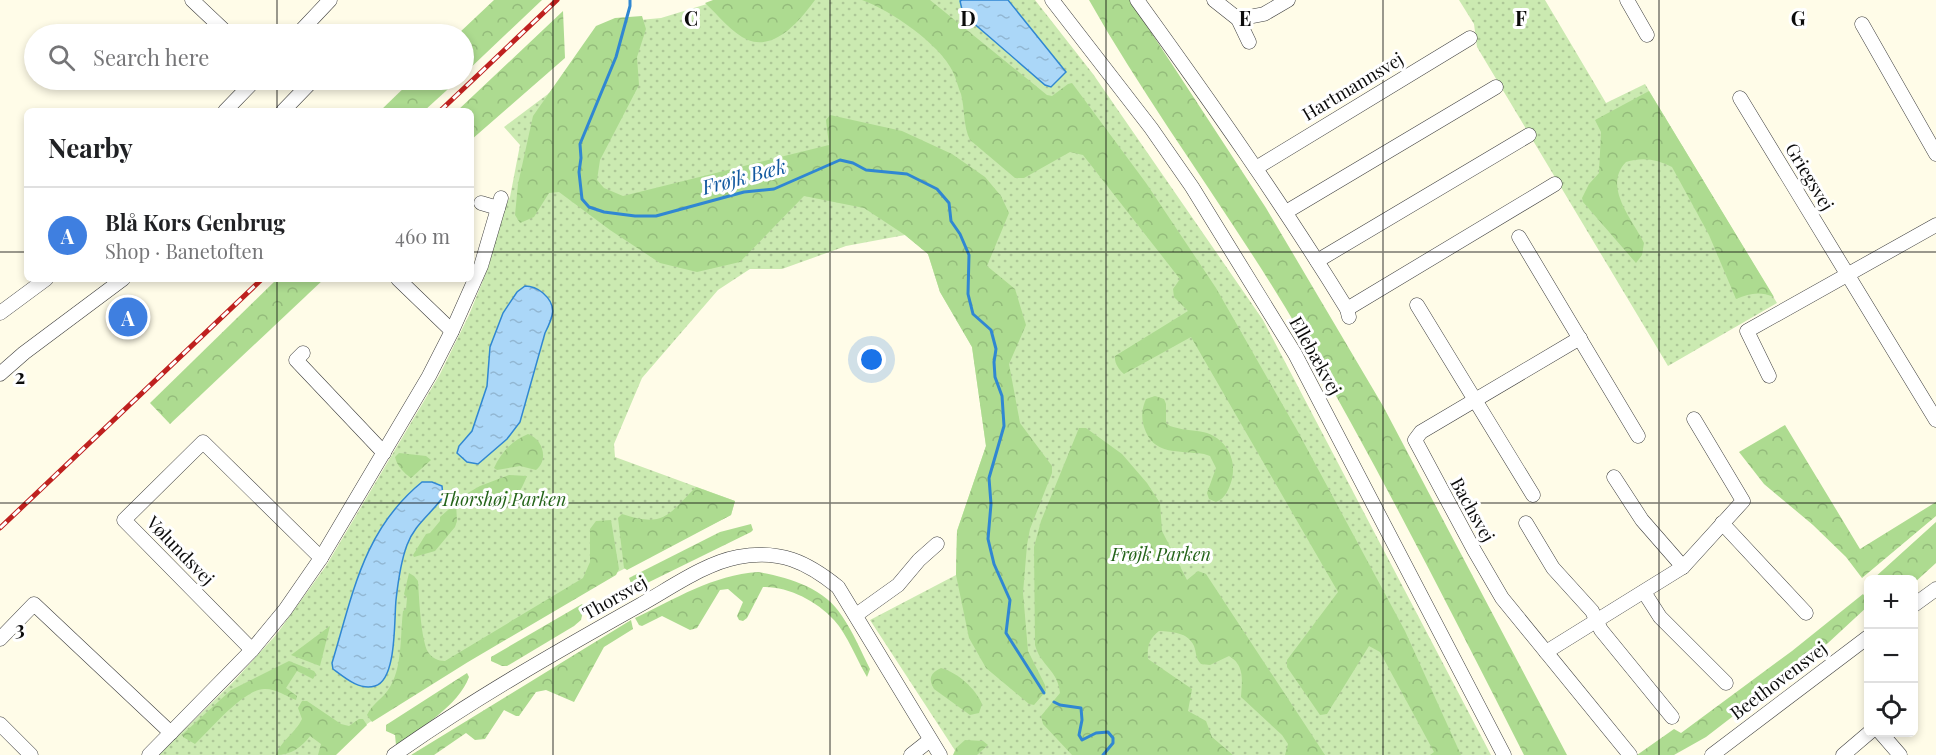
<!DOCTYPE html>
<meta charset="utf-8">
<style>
body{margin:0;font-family:"Playfair Display",serif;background:#f6f6f6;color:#202124}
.controls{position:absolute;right:18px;bottom:18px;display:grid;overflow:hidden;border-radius:9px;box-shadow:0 3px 9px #0003}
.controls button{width:54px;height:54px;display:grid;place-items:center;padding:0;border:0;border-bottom:2px solid #e0e0e0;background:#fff;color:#202124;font:30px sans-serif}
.you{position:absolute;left:872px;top:360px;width:21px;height:21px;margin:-15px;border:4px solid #fff;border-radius:50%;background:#1a73e8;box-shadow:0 0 0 9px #1a73e833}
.badge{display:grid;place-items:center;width:39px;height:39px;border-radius:50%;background:#bf211f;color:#fff;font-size:20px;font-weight:700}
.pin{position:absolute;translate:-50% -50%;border:3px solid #fff;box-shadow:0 2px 6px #0006}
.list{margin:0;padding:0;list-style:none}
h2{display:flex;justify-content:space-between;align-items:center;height:78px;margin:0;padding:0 24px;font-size:26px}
h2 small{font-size:20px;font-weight:400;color:#757577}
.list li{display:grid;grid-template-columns:39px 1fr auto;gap:18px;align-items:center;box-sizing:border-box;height:96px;padding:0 24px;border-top:2px solid #e0e0e0}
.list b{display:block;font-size:22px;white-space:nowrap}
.list p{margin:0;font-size:20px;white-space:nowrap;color:#757577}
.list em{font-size:20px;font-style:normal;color:#757577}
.icon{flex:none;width:33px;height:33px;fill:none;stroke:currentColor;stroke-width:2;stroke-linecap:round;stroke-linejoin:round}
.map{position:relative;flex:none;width:1936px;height:755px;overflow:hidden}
.search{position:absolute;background:#fff;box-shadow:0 3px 9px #0003;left:24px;top:24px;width:450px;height:66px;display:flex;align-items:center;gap:15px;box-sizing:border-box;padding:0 21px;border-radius:33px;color:#757577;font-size:22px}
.panel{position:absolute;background:#fff;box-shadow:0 3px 9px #0003;left:24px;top:108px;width:450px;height:174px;border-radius:9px}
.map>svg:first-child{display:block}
</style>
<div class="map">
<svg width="1936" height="755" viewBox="0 0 1936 755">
<defs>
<pattern id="green-dots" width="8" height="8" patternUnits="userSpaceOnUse" patternTransform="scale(1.5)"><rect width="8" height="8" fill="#cbeab1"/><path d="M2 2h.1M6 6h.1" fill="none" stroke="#adc797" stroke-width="1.8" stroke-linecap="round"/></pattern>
<pattern id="forest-crowns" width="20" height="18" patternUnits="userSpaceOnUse" patternTransform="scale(1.5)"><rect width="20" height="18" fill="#addb90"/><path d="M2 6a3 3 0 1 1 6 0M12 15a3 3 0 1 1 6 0" fill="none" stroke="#94bb7b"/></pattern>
<pattern id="water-ripples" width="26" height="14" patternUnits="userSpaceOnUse" patternTransform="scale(1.5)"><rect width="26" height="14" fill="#abd7f8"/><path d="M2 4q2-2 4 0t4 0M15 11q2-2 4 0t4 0" fill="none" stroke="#92b7d3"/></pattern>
</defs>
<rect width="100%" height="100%" fill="#fffce8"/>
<g fill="url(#green-dots)">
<polygon points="720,0 1035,0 1093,74 1263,320 1491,755 958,755 870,620 956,575 957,531 986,446 972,347 940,292 928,254 905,235 846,246 782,269 750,269 718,290 642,378 614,444 615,457 735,501 731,515 596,583 427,682 360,729 335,755 159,755 234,681 276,635 326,566 440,374 469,315 488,268 505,206 510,197 520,145 504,127 552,91 608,23 661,18"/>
<polygon points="1459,0 1545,0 1606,103 1645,84 1777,303 1668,366 1477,47 1474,24"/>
</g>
<g fill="url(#forest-crowns)">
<polygon points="494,0 542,0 464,74 464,34 458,34"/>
<path d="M713 0H815C801 19 776 51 748 40 732 33 718 15 705 3Z"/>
<path d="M862 0H930L1047 95 1052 96 1068 84 1072 83 1146 183 1216 288 1297 430 1405 631 1461 755H1430L1434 752 1380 652 1369 646 1327 714 1320 715 1287 667V660L1338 592 1191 337 1124 374C1119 370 1114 363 1115 356L1188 311 1174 297 1173 289 1180 279 1083 155 1070 152 1024 178H1015L970 140C963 126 965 109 961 94 958 87 956 78 953 72 940 44 890 10 862 0Z"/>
<path d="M1089 0H1130L1266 208 1383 406 1567 755H1524C1452 613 1380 471 1301 334 1235 220 1154 115 1089 0Z"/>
<polygon points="563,11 565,58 471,140 471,111 457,111"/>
<polygon points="642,16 646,29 637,57 639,85 600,160 597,180 604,188 623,196 829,145 826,120 830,115 902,131 952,154 985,177 1001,196 1009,213 987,266 1015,289 1026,325 1009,364 1020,423 1052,466 1052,473 1030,529 1027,545 1023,593 1028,651 1045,685 1046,691 1034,705 1029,704 986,668 969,638 956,575 957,531 986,446 972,347 940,292 928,254 905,235 864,208 804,196 740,262 697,272 660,263 610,230 559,192 549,193 534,217 520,223 515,215 518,184 533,116 596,26 615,18"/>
<polygon points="412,80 458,80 424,111 380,111"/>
<path d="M1649 91 1774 297C1760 291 1750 293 1736 299L1709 235 1672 167C1657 159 1642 157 1626 162 1602 187 1633 220 1644 243L1642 255 1636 263 1583 202 1582 198 1589 184 1599 173 1601 132 1595 120Z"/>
<polygon points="277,279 324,279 170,424 150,403"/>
<path d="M1155 396 1164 399 1166 404V423L1170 426C1181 430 1192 430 1203 432 1225 437 1237 458 1232 479 1229 489 1226 498 1216 502L1209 499 1207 493 1216 468 1210 456 1204 454C1178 450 1153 456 1144 427 1141 417 1142 408 1146 399Z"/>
<polygon points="1785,425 1860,549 1936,502 1936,516 1862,578 1846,557 1813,525 1764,484 1739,452"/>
<path d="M1079 428H1086L1122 454 1147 483 1160 503 1162 531 1187 580 1198 571 1206 574 1325 755H1285L1288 744 1282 735 1241 697C1242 681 1245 665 1229 656L1210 665 1201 664C1195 658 1197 654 1194 646 1188 632 1172 632 1159 631 1149 639 1147 646 1148 659L1192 689 1188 711 1206 721 1212 737 1233 755H1072L1043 724 1041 716 1060 693C1058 670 1040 665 1035 645L1034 547 1041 521Z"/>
<path d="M528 434C543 439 549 460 536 470L520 466 497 470 494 468C501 452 512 441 528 434Z"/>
<path d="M399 453 426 456 431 460 411 478C404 473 397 466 395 457Z"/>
<path d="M509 475 527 476C511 515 501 508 466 494L480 486Z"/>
<path d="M696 487 735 501 731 515 627 570 624 568 618 518 622 514C664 528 668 515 696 487Z"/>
<polygon points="456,503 457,521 455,527 435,551 414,557 413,555 426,534 430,533 440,521 440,517"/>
<path d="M611 520 619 569 616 575 468 662 372 722 367 715C372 704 382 699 388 690 403 669 400 635 403 611L406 609 407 598 404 594 409 573 414 576 418 581C419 597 421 640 428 652 432 658 438 661 445 661L583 578 590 562V529L596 521Z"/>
<polygon points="1936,522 1936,563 1914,583 1914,580 1873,579"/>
<polygon points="751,524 753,530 751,532 637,588 632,586 629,578 720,532"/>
<path d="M758 572C788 577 825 588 842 616 853 632 861 651 870 669L867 677C857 660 847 634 834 620 817 601 787 586 763 587L747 618 743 621 739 620 737 616 743 602 728 589 720 590 697 628 690 630 662 616 642 626 639 625 635 618C675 599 713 575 758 572Z"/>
<polygon points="1863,594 1868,601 1868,606 1828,643 1706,737 1674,755 1637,755 1674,729 1681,733 1792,651"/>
<polygon points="582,604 584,607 581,620 574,626 507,666 502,666 491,661 491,657"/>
<polygon points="631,620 633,629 604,647 574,702 546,690 536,692 519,716 516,716 504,710 485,739 475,740 466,733 434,755 411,755"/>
<polygon points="330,626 320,666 291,655"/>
<path d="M289 661 314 671 316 674 313 679 297 671 286 688 297 696 296 700C285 696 277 689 265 689 245 688 210 730 195 744L183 737V734L231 690Z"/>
<path d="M941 668C958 673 975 688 982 704L979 713 970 715 934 689C928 679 930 673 941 668Z"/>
<path d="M467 673 469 677C459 705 420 729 396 745L395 735 386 731V725Z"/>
<path d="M302 701H307L341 724 349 726 359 719H363L367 725 336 755H318L321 744 310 736C302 747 291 755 276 755 281 740 295 734 302 719L298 708Z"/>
<polygon points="965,740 983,741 988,745 977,755 953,755 956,748"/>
</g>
<g fill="url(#water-ripples)" stroke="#3087d2" stroke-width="1.5">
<polygon points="962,0 1008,0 1066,72 1051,87 1045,85 963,14 960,1"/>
<path d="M525 286C532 286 537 288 543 293 558 306 553 317 545 333L520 422 507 439 478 464 467 462 457 453 459 446 472 431 487 386 490 347 503 313 517 292Z"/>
<path d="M422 482H432L442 486 443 497C431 514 414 525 407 545 401 561 398 582 396 600 394 619 397 680 375 686 360 691 345 678 333 669L332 663C353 594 363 530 422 482Z"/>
</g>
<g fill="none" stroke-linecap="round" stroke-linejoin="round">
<g stroke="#3087d2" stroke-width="3">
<polyline points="630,0 630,6 616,57 580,144 581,158 579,172 582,199 589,207 604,212 635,216 656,216 744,192 774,189 840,160 853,163 866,170 907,174 937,189 949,203 951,221 960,234 969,255 968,294 973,314 991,330 996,349 994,362 995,377 1002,396 1004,426 989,478 991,504 988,539 994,564 1010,600 1006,633 1044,693"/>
<polyline points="1054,702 1060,705 1081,708 1082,720 1079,735 1082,740 1096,733 1108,732 1113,738 1113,743 1103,755"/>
</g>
<defs>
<g id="minor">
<polyline points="192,0 228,34"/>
<polyline points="1052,0 1151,128 1192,187 1295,354 1504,755"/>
<path d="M1137 0C1210 101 1282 203 1347 309L1349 317"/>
<polyline points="1214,0 1238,19 1249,42"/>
<polyline points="1627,0 1647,35"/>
<polyline points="1238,19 1264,14 1288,0"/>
<polyline points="1862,24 1936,154"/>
<polyline points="298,34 330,0"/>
<polyline points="1740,98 1936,420"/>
<polyline points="225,111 255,80"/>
<polyline points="283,111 313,80"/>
<polyline points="1256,168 1470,38"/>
<polyline points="481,203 498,208"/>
<polyline points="1286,212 1496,87"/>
<polyline points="1519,237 1638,436"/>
<polyline points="1317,261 1529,135"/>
<polyline points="398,279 452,331"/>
<polyline points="1417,305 1533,495"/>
<polyline points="1347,309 1555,184"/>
<polyline points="0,313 46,279"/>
<polyline points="1580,338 1421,432 1415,440 1474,550 1502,598 1630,755"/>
<polyline points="303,353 296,360 384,453"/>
<polyline points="0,374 24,353 123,279"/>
<polyline points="1769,376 1747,331 1936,225"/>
<polyline points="1614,477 1642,520 1683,567"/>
<polyline points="1526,523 1553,568 1592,611 1601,630 1672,717"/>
<polyline points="1722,523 1806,613"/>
<polyline points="1644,592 1660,617 1726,683"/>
<polyline points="1914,605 1936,589"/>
<polyline points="856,615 898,585 919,560 937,544"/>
<polyline points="0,639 34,604 171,733"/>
<polyline points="252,650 124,520 203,442 321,558"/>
<polyline points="1546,652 1683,567 1743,501 1694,419"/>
<polyline points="0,724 31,755"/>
<polyline points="1880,732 1900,755"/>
<polyline points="149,755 252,650 285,610 321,558 429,376 452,331 481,266 501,198"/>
<path d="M394 755C472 700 556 652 640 605 669 589 705 563 738 557 780 549 807 562 838 587L940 755"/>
<polyline points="911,755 930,740"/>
<polyline points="1712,755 1868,637"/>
<polyline points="1843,755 1870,732"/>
</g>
</defs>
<use href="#minor" stroke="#3e3e3e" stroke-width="15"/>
<use href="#minor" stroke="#fff" stroke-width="14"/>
<defs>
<g id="rail">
<polyline points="440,111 557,0"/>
<polyline points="0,528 262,279"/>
</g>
</defs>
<use href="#rail" stroke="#bf211f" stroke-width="5"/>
<use href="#rail" stroke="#fff" stroke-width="3" stroke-dasharray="9" stroke-linecap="butt"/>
</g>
<path fill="none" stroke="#0b0b0b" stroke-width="1.5" stroke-opacity="0.55" d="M277 0V34M553 0V755M830 0V755M1106 0V755M1383 0V755M1659 0V755M277 80V111M0 252H27M471 252H1936M277 279V755M0 503H1936"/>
<g text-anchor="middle" stroke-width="6" stroke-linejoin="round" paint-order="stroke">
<g font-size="18" fill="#0b0b0b" stroke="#fff">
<text transform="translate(1353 87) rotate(-31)" y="6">Hartmannsvej</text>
<text transform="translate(1809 177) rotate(59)" y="6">Griegsvej</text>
<text transform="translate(1315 356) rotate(61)" y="6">Ellebækvej</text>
<text transform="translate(1472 510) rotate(61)" y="6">Bachsvej</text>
<text transform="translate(180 551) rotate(46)" y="6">Vølundsvej</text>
<text transform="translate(615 598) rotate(-29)" y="6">Thorsvej</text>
<text transform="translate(1779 681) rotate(-37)" y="6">Beethovensvej</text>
</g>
<g font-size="18" font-style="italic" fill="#24641a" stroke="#fff">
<text x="503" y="506">Thorshøj Parken</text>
<text x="1161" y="561">Frøjk Parken</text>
</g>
<g font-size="20" font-style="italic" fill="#1158a0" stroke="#fff">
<text transform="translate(744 177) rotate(-15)" y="7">Frøjk Bæk</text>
</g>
</g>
<g font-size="20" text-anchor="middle" font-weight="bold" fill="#0b0b0b" stroke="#fff" stroke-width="6" stroke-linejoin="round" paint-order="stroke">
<text x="691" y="26">C</text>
<text x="968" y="26">D</text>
<text x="1245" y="26">E</text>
<text x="1521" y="26">F</text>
<text x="1798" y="26">G</text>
<text x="20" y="384">2</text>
<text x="20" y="636">3</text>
</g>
</svg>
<div class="controls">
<button>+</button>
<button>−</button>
<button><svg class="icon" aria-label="locate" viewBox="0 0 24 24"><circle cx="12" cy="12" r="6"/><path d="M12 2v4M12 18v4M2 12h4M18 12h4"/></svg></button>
</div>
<div class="you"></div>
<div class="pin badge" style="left:128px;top:317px;background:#3f7fe0">A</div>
<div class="search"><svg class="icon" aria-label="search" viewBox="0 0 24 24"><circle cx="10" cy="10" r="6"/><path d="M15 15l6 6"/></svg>Search here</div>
<section class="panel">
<h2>Nearby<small></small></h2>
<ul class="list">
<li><span class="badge" style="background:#3f7fe0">A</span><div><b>Blå Kors Genbrug</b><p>Shop · Banetoften</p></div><em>460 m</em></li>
</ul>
</section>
</div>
